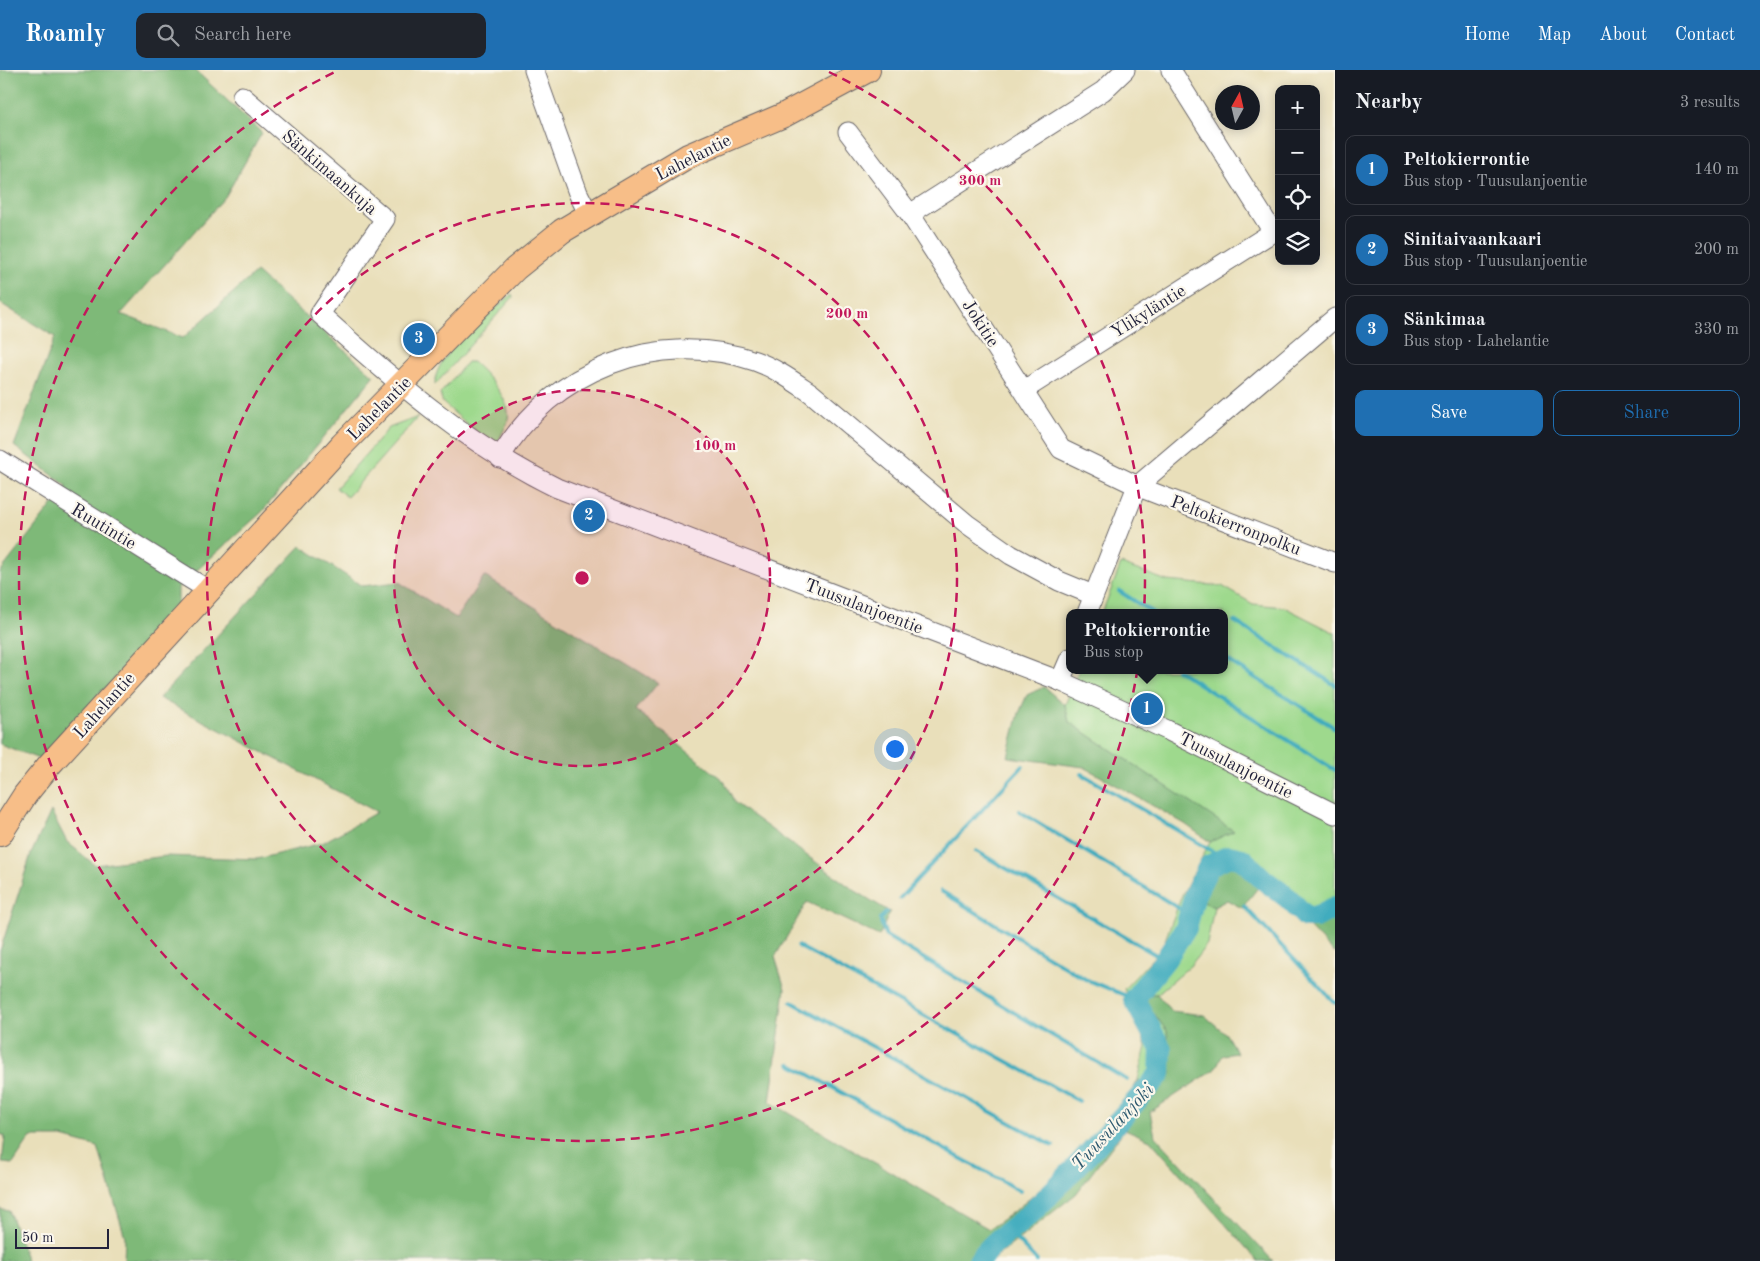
<!DOCTYPE html>
<meta charset="utf-8">
<style>
body{margin:0;font-family:"Old Standard TT",serif;background:#20242c;color:#f1f3f6}
.controls{position:absolute;right:15px;top:15px;display:grid;overflow:hidden;border-radius:10px;box-shadow:0 2px 12px #0003}
.controls button{width:45px;height:45px;display:grid;place-items:center;padding:0;border:0;border-bottom:1px solid #363941;background:#171b24;color:#f1f3f6;font:25px sans-serif}
.compass{position:absolute;left:1215px;top:15px;width:45px;height:45px;border-radius:50%;background:#171b24;box-shadow:0 2px 12px #0003;rotate:8deg}
.scale{position:absolute;left:15px;bottom:12px;width:94px;box-sizing:border-box;padding-left:5px;border:2px solid #22223b;border-top:0;font-size:14px;line-height:18px;white-space:nowrap;color:#22223b;-webkit-text-stroke:4px #fbf7ec;paint-order:stroke}
.you{position:absolute;left:894px;top:678px;width:18px;height:18px;margin:-12px;border:4px solid #fff;border-radius:50%;background:#1a73e8;box-shadow:0 0 0 8px #1a73e833}
.badge{display:grid;place-items:center;width:32px;height:32px;border-radius:50%;background:#1f6fb2;color:#fff;font-size:16px;font-weight:700}
.pin{position:absolute;translate:-50% -50%;border:2px solid #fff;box-shadow:0 1px 5px #0006}
.popup{position:absolute;left:1066px;top:539px;width:162px;height:65px;box-sizing:border-box;display:grid;place-content:center;border-radius:10px;background:#171b24;filter:drop-shadow(0 1px 4px #0005);font-size:16px;white-space:nowrap;color:#9ea1a6}
.popup b{font-size:19px;color:#f1f3f6}
.popup::after{content:'';position:absolute;left:50%;top:100%;margin-left:-10px;border:10px solid transparent;border-top-color:#171b24}
.list{margin:0;padding:0;list-style:none}
h2{display:flex;justify-content:space-between;align-items:center;height:65px;margin:0;padding:0 20px;font-size:21px}
h2 small{font-size:16px;font-weight:400;color:#9ea1a6}
.list li{display:grid;grid-template-columns:32px 1fr auto;gap:15px;align-items:center;box-sizing:border-box;height:70px;margin:0 10px 10px;padding:0 10px;border:1px solid #363941;border-radius:10px}
.list b{display:block;font-size:19px;white-space:nowrap}
.list p{margin:0;font-size:16px;white-space:nowrap;color:#9ea1a6}
.list em{font-size:16px;font-style:normal;color:#9ea1a6}
.actions{display:flex;gap:10px;padding:15px 20px}
.actions a{flex:1;padding:11px 0;border:1px solid #1f6fb2;border-radius:10px;text-align:center;font-size:18px;color:#1f6fb2}
.actions .main{background:#1f6fb2;color:#fff}
.icon{flex:none;width:28px;height:28px;fill:none;stroke:currentColor;stroke-width:2;stroke-linecap:round;stroke-linejoin:round}
.map{position:relative;flex:none;width:1335px;height:1191px;overflow:hidden}
header{display:flex;align-items:center;gap:30px;box-sizing:border-box;height:70px;padding:0 25px;background:#1f6fb2;color:#fff}
header strong{font-size:24px}
nav{display:flex;gap:28px;margin-inline-start:auto;font-size:18px}
.search{width:350px;height:45px;background:#20242c;display:flex;align-items:center;gap:12px;box-sizing:border-box;padding:0 18px;border-radius:10px;color:#9ea1a6;font-size:19px}
main{display:flex}
aside{flex:1;background:#171b24}
.map>svg:first-child{display:block}
</style>
<header>
<strong>Roamly</strong>
<div class="search"><svg class="icon" aria-label="search" viewBox="0 0 24 24"><circle cx="10" cy="10" r="6"/><path d="M15 15l6 6"/></svg>Search here</div>
<nav><a>Home</a><a>Map</a><a>About</a><a>Contact</a></nav>
</header>
<main>
<div class="map">
<svg width="1335" height="1191" viewBox="0 0 1335 1191">
<rect width="100%" height="100%" fill="#fbf7ec"/>
<filter id="ink" filterUnits="userSpaceOnUse"><feTurbulence type="fractalNoise" baseFrequency=".02" numOctaves="2"/><feDisplacementMap in="SourceGraphic" scale="10" xChannelSelector="R" yChannelSelector="G"/><feConvolveMatrix kernelMatrix="1 2 1 2 8 2 1 2 1" color-interpolation-filters="sRGB"/></filter>
<filter id="wash" filterUnits="userSpaceOnUse"><feTurbulence type="fractalNoise" baseFrequency=".0096" numOctaves="4" result="noise"/><feDisplacementMap in="SourceGraphic" scale="20" xChannelSelector="R" yChannelSelector="G"/><feGaussianBlur stdDeviation="1.12" result="paint"/><feColorMatrix in="noise" values="0 0 0 0 0 0 0 0 0 0 0 0 0 0 0 0 0 1.4 0 .05"/><feComposite in="paint" operator="in"/></filter>
<g filter="url(#wash)">
<rect width="100%" height="100%" fill="#e9dfba"/>
<g fill="#9ed98d" stroke="#607e64">
<path d="M512 224 513 227 435 315C433 284 490 244 512 224Z"/>
<path d="M467 292H473C486 304 515 333 507 353 505 359 501 364 499 371L488 372 443 333 440 324Z"/>
<polygon points="418,347 347,427 336,418 389,358"/>
<polygon points="1121,494 1167,511 1222,516 1253,534 1284,537 1335,563 1335,844 1305,853 1235,794 1198,829 1214,837 1207,874 1191,895 1157,924 1140,925 1167,961 1171,1004 1154,1019 1138,1010 1146,976 1124,919 1162,878 1182,825 1210,772 1233,761 1069,652 1065,635 1079,600 1224,600 1224,543 1102,543"/>
</g>
<g fill="#7eb978" stroke="#506e5a">
<polygon points="0,0 195,0 262,63 225,127 121,244 183,268 256,202 374,306 262,442 178,517 178,541 39,689 0,674 0,502 67,416 14,376 55,267 0,233"/>
<path d="M301 476 362 516 399 512 456 548 484 506 658 613 636 640 724 711 735 733 854 820 890 842 879 866 807 832 775 887 785 919 770 1032 989 1159C1029 1132 1060 1103 1094 1068 1112 1048 1126 1035 1138 1010L1154 1019 1171 1004 1167 961 1140 925 1157 924 1171 941 1204 945 1226 964 1237 983 1223 985 1214 1000 1150 1042 1155 1066 1273 1191H1258L1150 1070 1125 1059 1076 1124 991 1191H124L125 1167 98 1077 62 1067H31L13 1094 2 1093 5 1066 0 1064V881L31 784 51 741 67 772 95 795 166 786 257 789 322 773 377 742 159 628Z"/>
<polygon points="1044,617 1065,635 1069,652 1234,761 1210,772 1185,754 1084,697 1008,687 1019,643 1027,625"/>
<polygon points="1235,794 1260,815 1242,838 1227,830 1214,837 1197,829 1217,796"/>
<polygon points="1335,844 1335,884 1305,853"/>
<polygon points="0,1139 9,1141 27,1191 0,1191"/>
</g>
<g fill="none" stroke-linecap="round" stroke-linejoin="round">
<g stroke="#40acbe" stroke-width="4">
<polyline points="1119,521 1153,543"/>
<polyline points="1234,551 1335,615"/>
<polyline points="1224,588 1335,658"/>
<polyline points="1177,600 1335,700"/>
<polyline points="1082,704 1224,788"/>
<polyline points="1019,741 1190,845"/>
<polyline points="976,781 1165,890"/>
<polyline points="941,821 1085,909 1134,929"/>
<polyline points="900,828 1023,696"/>
<polyline points="1244,836 1335,933"/>
<polyline points="887,842 880,849 886,866 1127,1010"/>
<polyline points="798,876 1079,1031"/>
<polyline points="792,932 1053,1076"/>
<polyline points="790,994 1020,1121"/>
<polyline points="1009,1162 1037,1191"/>
</g>
<path stroke="#40acbe" stroke-width="22" d="M979 1191C992 1171 1015 1158 1032 1142 1077 1098 1119 1051 1160 1004L1161 979 1134 929 1165 890 1186 858 1195 824 1209 796 1229 786 1242 789 1264 810 1288 828 1306 847H1316L1335 837"/>
</g>
</g>
<g filter="url(#ink)">
<g fill="none" stroke-linecap="round" stroke-linejoin="round">
<defs>
<g id="minor">
<polyline points="534,0 578,123 589,145"/>
<path d="M242 26 385 149 320 244C393 310 468 375 557 418L1060 611 1167 660 1335 744"/>
<polyline points="848,62 910,144 1061,379 1144,419 1335,493"/>
<polyline points="910,144 1103,21 1125,0"/>
<polyline points="1024,320 1273,162 1171,0"/>
<path d="M500 388C550 300 659 258 755 291 775 298 793 311 811 323L967 454 1011 485 1059 511 1093 525"/>
<polyline points="0,390 208,520"/>
<polyline points="1087,543 1137,416 1335,248"/>
<polyline points="1060,611 1070,588"/>
</g>
<polyline id="major" points="0,764 25,725 50,694 342,375 515,199 562,161 688,86 784,45 868,0"/>
</defs>
<use href="#minor" stroke="#686467" stroke-width="21"/>
<use href="#major" stroke="#686467" stroke-width="26"/>
<use href="#minor" stroke="#fff" stroke-width="19"/>
<use href="#major" stroke="#f7be88" stroke-width="24"/>
</g>
</g>
<circle cx="582" cy="508" r="188" fill="#c2185b" fill-opacity=".12"/>
<g fill="none" stroke="#c2185b" stroke-width="2.5" stroke-dasharray="9 6">
<circle cx="582" cy="508" r="188"/>
<circle cx="582" cy="508" r="375"/>
<path d="M829 2A563 563 0 1 1 335 2"/>
</g>
<g text-anchor="middle" stroke-width="4.5" stroke-linejoin="round" paint-order="stroke">
<g font-size="18" fill="#22223b" stroke="#fbf7ec">
<text transform="translate(693 87) rotate(-27)" y="6">Lahelantie</text>
<text transform="translate(330 102) rotate(41)" y="6">Sänkimaankuja</text>
<text transform="translate(1148 241) rotate(-32)" y="6">Ylikyläntie</text>
<text transform="translate(981 253) rotate(57)" y="6">Jokitie</text>
<text transform="translate(379 338) rotate(-45)" y="6">Lahelantie</text>
<text transform="translate(1236 455) rotate(21)" y="6">Peltokierronpolku</text>
<text transform="translate(104 456) rotate(31)" y="6">Ruutintie</text>
<text transform="translate(864 536) rotate(21)" y="6">Tuusulanjoentie</text>
<text transform="translate(104 635) rotate(-48)" y="6">Lahelantie</text>
<text transform="translate(1236 695) rotate(27)" y="6">Tuusulanjoentie</text>
</g>
<g font-size="19" font-style="italic" fill="#2e596f" stroke="#fbf7ec">
<text transform="translate(1112 1056) rotate(-47)" y="7">Tuusulanjoki</text>
</g>
</g>
<circle cx="582" cy="508" r="8" fill="#c2185b" stroke="#fbf7ec" stroke-width="2.5"/>
<g font-size="15" text-anchor="middle" font-weight="bold" fill="#c2185b" stroke="#fbf7ec" stroke-width="4.5" stroke-linejoin="round" paint-order="stroke">
<text x="980" y="115">300 m</text>
<text x="847" y="248">200 m</text>
<text x="715" y="380">100 m</text>
</g>
</svg>
<div class="controls">
<button>+</button>
<button>−</button>
<button><svg class="icon" aria-label="locate" viewBox="0 0 24 24"><circle cx="12" cy="12" r="6"/><path d="M12 2v4M12 18v4M2 12h4M18 12h4"/></svg></button>
<button><svg class="icon" aria-label="layers" viewBox="0 0 24 24"><path d="M12 4l9 5-9 5-9-5zM3 14l9 5 9-5"/></svg></button>
</div>
<svg class="compass" viewBox="-18 -18 36 36"><path d="M0-13l5 13h-10z" fill="#e53935"/><path d="M0 13l5-13h-10z" fill="#9ea1a6"/></svg>
<div class="scale">50 m</div>
<div class="you"></div>
<div class="pin badge" style="left:1147px;top:639px">1</div>
<div class="popup"><b>Peltokierrontie</b>Bus stop</div>
<div class="pin badge" style="left:589px;top:446px">2</div>
<div class="pin badge" style="left:419px;top:269px">3</div>
</div>
<aside>
<h2>Nearby<small>3 results</small></h2>
<ul class="list">
<li><span class="badge">1</span><div><b>Peltokierrontie</b><p>Bus stop · Tuusulanjoentie</p></div><em>140 m</em></li>
<li><span class="badge">2</span><div><b>Sinitaivaankaari</b><p>Bus stop · Tuusulanjoentie</p></div><em>200 m</em></li>
<li><span class="badge">3</span><div><b>Sänkimaa</b><p>Bus stop · Lahelantie</p></div><em>330 m</em></li>
</ul>
<div class="actions"><a class="main">Save</a><a>Share</a></div>
</aside>
</main>
